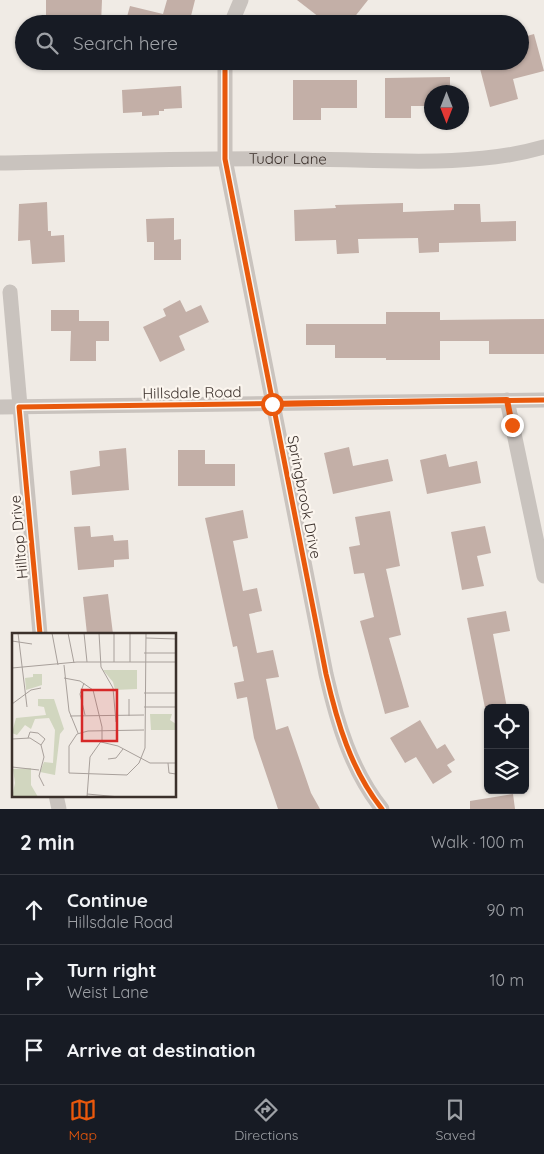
<!DOCTYPE html>
<meta charset="utf-8">
<style>
body{margin:0;font-family:Quicksand,sans-serif;background:#242831;color:#f1f3f6}
.controls{position:absolute;right:15px;bottom:15px;display:grid;overflow:hidden;border-radius:8px;box-shadow:0 1px 4px #0004}
.controls button{width:45px;height:45px;display:grid;place-items:center;padding:0;border:0;border-bottom:1px solid #363941;background:#171b24;color:#f1f3f6;font:25px sans-serif}
.compass{position:absolute;left:424px;top:85px;width:45px;height:45px;border-radius:50%;background:#171b24;box-shadow:0 1px 4px #0004;rotate:180deg}
.stop{position:absolute;width:15px;height:15px;margin:-11px;border:4px solid #ea580c;border-radius:50%;background:#fff}
.stop.end{background:#ea580c;border-color:#fff;box-shadow:0 1px 5px #0008}
.list{margin:0;padding:0;list-style:none}
h2{display:flex;justify-content:space-between;align-items:center;height:65px;margin:0;padding:0 20px;font-size:21px}
h2 small{font-size:16px;font-weight:400;color:#9ea1a6}
.list li{display:grid;grid-template-columns:32px 1fr auto;gap:15px;align-items:center;box-sizing:border-box;height:70px;padding:0 20px;border-top:1px solid #363941}
.list b{display:block;font-size:19px;white-space:nowrap}
.list p{margin:0;font-size:16px;white-space:nowrap;color:#9ea1a6}
.list em{font-size:16px;font-style:normal;color:#9ea1a6}
.icon{flex:none;width:28px;height:28px;fill:none;stroke:currentColor;stroke-width:2;stroke-linecap:round;stroke-linejoin:round}
.map{position:relative;flex:none;width:544px;height:809px;overflow:hidden}
.search{position:absolute;background:#171b24;box-shadow:0 1px 4px #0004;left:15px;right:15px;top:15px;height:55px;display:flex;align-items:center;gap:12px;box-sizing:border-box;padding:0 18px;border-radius:28px;color:#9ea1a6;font-size:19px}
.sheet{height:275px;background:#171b24}
nav{display:flex;justify-content:space-around;align-items:center;box-sizing:border-box;height:70px;border-top:1px solid #363941;background:#171b24;font-size:14px;color:#9ea1a6}
nav a{display:grid;justify-items:center;gap:2px}
nav .on{color:#ea580c}
.map>svg:first-child{display:block}
</style>
<div class="map">
<svg width="544" height="809" viewBox="0 0 544 809">
<rect width="100%" height="100%" fill="#f0ebe5"/>
<g fill="#c3afa7">
<polygon points="46,0 102,0 101,24 46,24"/>
<polygon points="167,0 195,0 189,24 125,24 130,6 163,14"/>
<polygon points="297,0 368,0 349,24 328,24"/>
<polygon points="534,34 544,71 513,79 518,99 490,107 478,61 520,61 520,38"/>
<polygon points="450,77 450,92 432,92 432,106 411,106 411,118 385,118 385,78"/>
<polygon points="293,80 357,80 357,108 321,108 321,120 293,120"/>
<polygon points="181,86 182,108 164,109 164,111 159,111 159,115 142,116 142,112 123,113 122,90"/>
<polygon points="47,202 48,231 51,231 51,236 64,235 65,262 32,264 30,240 18,241 19,204"/>
<polygon points="403,203 403,212 454,210 454,204 480,204 481,222 516,221 516,241 439,243 439,252 419,253 418,238 358,239 359,253 337,254 336,240 295,241 294,210 336,208 335,205"/>
<polygon points="174,218 174,240 181,239 181,260 154,260 154,242 147,242 146,219"/>
<polygon points="180,300 186,312 201,305 209,322 179,336 185,350 160,362 143,327 166,316 163,309"/>
<polygon points="51,310 79,310 79,321 109,321 109,341 96,341 96,361 70,361 71,331 51,331"/>
<polygon points="386,312 440,312 440,320 544,319 544,354 489,354 489,341 440,341 440,360 386,360 386,358 335,358 335,345 306,345 306,324 386,324"/>
<polygon points="349,447 353,466 388,459 393,481 333,494 324,453"/>
<polygon points="126,448 129,490 72,495 70,471 100,466 99,451"/>
<polygon points="178,450 205,450 205,464 235,464 235,486 178,486"/>
<polygon points="446,454 449,467 477,461 481,483 427,494 420,460"/>
<polygon points="243,510 248,538 233,541 243,591 257,588 262,611 249,614 257,653 273,650 279,677 266,679 276,730 288,726 311,793 320,809 278,809 254,738 247,697 237,699 234,683 244,681 237,646 233,647 205,518"/>
<polygon points="390,511 400,566 386,569 401,635 389,638 409,707 385,714 360,621 374,617 364,573 354,574 349,547 360,545 355,517"/>
<polygon points="90,526 91,537 113,535 114,541 128,540 129,559 114,560 114,567 78,570 74,527"/>
<polygon points="485,526 491,553 477,556 484,586 462,590 451,532"/>
<polygon points="108,594 113,634 87,634 83,597"/>
<polygon points="506,611 510,631 493,634 507,708 485,708 467,618"/>
<polygon points="420,720 437,749 445,744 455,760 447,765 452,772 433,784 416,757 405,763 390,738"/>
<polygon points="513,794 515,809 470,809 470,801"/>
</g>
<g fill="none" stroke-linecap="round" stroke-linejoin="round">
<g stroke="#c9c3be" stroke-width="15">
<polyline points="231,24 241,0"/>
<path d="M225 61V159L326 674C337 722 351 770 382 809"/>
<path id="s1" d="M0 163C100 161 199 158 299 159 377 159 469 169 544 147"/>
<polyline points="10,292 40,634"/>
<polyline points="507,400 544,576"/>
<polyline points="0,407 544,400"/>
<polyline points="56,795 59,809"/>
</g>
<defs>
<g id="cycleway">
<path d="M225 61V159L326 674C337 722 351 770 382 809"/>
<polyline points="40,634 19,407 544,400"/>
</g>
</defs>
<use href="#cycleway" stroke="#fbf5ee" stroke-width="8"/>
<use href="#cycleway" stroke="#e8590c" stroke-width="5"/>
</g>
<g fill="none" stroke-linecap="round" stroke-linejoin="round">
<polyline stroke="#ea580c" stroke-width="6" points="272,404 507,400 512,425"/>
</g>
<g text-anchor="middle" stroke-width="4.5" stroke-linejoin="round" paint-order="stroke">
<g font-size="15" fill="#3b302b" stroke="#fbf5ee">
<text dy="5" stroke="none"><textPath href="#s1" startOffset="288">Tudor Lane</textPath></text>
<text transform="translate(192 393) rotate(-1)" y="5">Hillsdale Road</text>
<text transform="translate(304 497) rotate(79)" y="5">Springbrook Drive</text>
<text transform="translate(19 537) rotate(-95)" y="5">Hilltop Drive</text>
</g>
</g>
<g transform="translate(12 633)">
<rect width="164" height="164" fill="#f0ebe5"/>
<path d="M21 41H30V52L14 57 13 45 21 44ZM26 66H42L52 96 48 101 43 142 28 139 32 129 41 130 43 97 37 85 23 86 19 96 13 92 5 102 0 100 4 85 34 82 32 74 26 73ZM138 81H160L158 87 164 91 163 97H139ZM19 135V152L26 164H0L3 150 1 136Z" fill="#d1d6bf"/>
<path d="M91 37H125V56L103 57 101 49Z" fill="#d1d6bf"/>
<path fill="none" stroke="#a8a09b" stroke-width="1" d="M6 0 15 74M40 0 46 32M56 0 62 30M72 0 75 29M87 0 89 34 101 55 104 89M102 0V29M118 0V29M134 5 164 6M0 8 20 11M132 20H164M52 32 57 78 66 100M0 35 65 29H164M52 45 68 48 81 57 90 94V107L78 124 75 164M72 50 68 61 73 82M132 60H164M117 66V83M0 71 19 57 29 55M132 74H164M58 83 132 82M132 97 76 98 65 101 57 113V140L115 142 127 130 133 115 134 0M16 105 18 99 26 100 33 106 29 112M0 106 18 105 29 112 32 124 27 143 32 153M89 109 106 113 138 130H164M96 126 104 125 111 116M156 130 157 140 164 141M0 134 27 137M75 161 108 164"/>
<path fill="#d62828" fill-opacity="0.15" stroke="#d62828" stroke-width="2.5" d="M70 57H105V108H70Z"/>
<rect width="164" height="164" fill="none" stroke="#3b302b" stroke-width="2.5"/>
</g>
</svg>
<div class="controls">
<button><svg class="icon" aria-label="locate" viewBox="0 0 24 24"><circle cx="12" cy="12" r="6"/><path d="M12 2v4M12 18v4M2 12h4M18 12h4"/></svg></button>
<button><svg class="icon" aria-label="layers" viewBox="0 0 24 24"><path d="M12 4l9 5-9 5-9-5zM3 14l9 5 9-5"/></svg></button>
</div>
<svg class="compass" viewBox="-18 -18 36 36"><path d="M0-13l5 13h-10z" fill="#e53935"/><path d="M0 13l5-13h-10z" fill="#9ea1a6"/></svg>
<div class="stop" style="left:272px;top:404px"></div>
<div class="stop end" style="left:512px;top:425px"></div>
<div class="search"><svg class="icon" aria-label="search" viewBox="0 0 24 24"><circle cx="10" cy="10" r="6"/><path d="M15 15l6 6"/></svg>Search here</div>
</div>
<section class="sheet">
<h2>2 min<small>Walk · 100 m</small></h2>
<ul class="list">
<li><svg class="icon" aria-label="ahead" viewBox="0 0 24 24"><path d="M12 20V5M6 11l6-6 6 6"/></svg><div><b>Continue</b><p>Hillsdale Road</p></div><em>90 m</em></li>
<li><svg class="icon" aria-label="right" viewBox="0 0 24 24"><path d="M7 20v-9h11M14 6l5 5-5 5"/></svg><div><b>Turn right</b><p>Weist Lane</p></div><em>10 m</em></li>
<li><svg class="icon" aria-label="arrive" viewBox="0 0 24 24"><path d="M6 21V4h12l-3 4 3 4H6"/></svg><div><b>Arrive at destination</b></div></li>
</ul>
</section>
<nav>
<a class="on"><svg class="icon" aria-label="map" viewBox="0 0 24 24"><path d="M3 6l6-2 6 2 6-2v14l-6 2-6-2-6 2zM9 4v14M15 6v14"/></svg>Map</a>
<a><svg class="icon" aria-label="directions" viewBox="0 0 24 24"><path d="M12 3l9 9-9 9-9-9zM9 14v-3h6M13 9l2 2-2 2"/></svg>Directions</a>
<a><svg class="icon" aria-label="saved" viewBox="0 0 24 24"><path d="M7 4h10v16l-5-4-5 4z"/></svg>Saved</a>
</nav>
